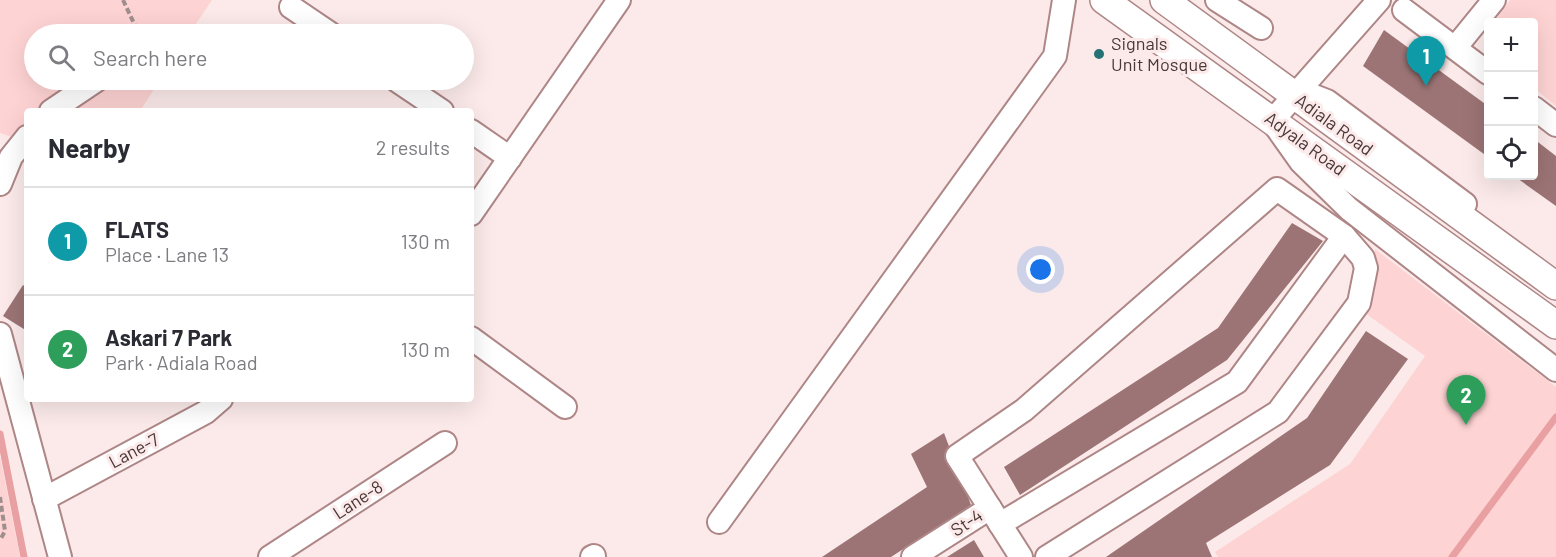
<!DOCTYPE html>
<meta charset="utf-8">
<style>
body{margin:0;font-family:Barlow,sans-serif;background:#f7f7f7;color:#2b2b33}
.controls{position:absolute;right:18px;top:18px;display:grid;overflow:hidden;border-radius:6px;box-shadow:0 6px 24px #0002}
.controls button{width:54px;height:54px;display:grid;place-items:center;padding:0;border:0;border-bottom:2px solid #e1e1e2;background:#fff;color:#2b2b33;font:30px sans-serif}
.you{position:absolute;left:1041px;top:270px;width:21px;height:21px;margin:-15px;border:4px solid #fff;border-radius:50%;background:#1a73e8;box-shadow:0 0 0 9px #1a73e833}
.badge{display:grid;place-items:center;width:39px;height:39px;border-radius:50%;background:#267173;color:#fff;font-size:20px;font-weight:700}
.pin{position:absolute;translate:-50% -50px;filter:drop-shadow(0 2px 3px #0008)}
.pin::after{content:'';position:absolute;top:32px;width:21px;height:18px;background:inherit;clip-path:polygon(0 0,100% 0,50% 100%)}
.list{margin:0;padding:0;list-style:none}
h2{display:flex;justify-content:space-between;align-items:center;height:78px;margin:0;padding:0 24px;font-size:26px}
h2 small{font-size:20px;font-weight:400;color:#7c7c81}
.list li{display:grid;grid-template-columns:39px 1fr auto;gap:18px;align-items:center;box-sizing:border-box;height:108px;padding:0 24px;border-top:2px solid #e1e1e2}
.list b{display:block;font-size:22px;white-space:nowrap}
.list p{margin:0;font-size:20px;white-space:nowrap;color:#7c7c81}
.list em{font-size:20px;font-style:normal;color:#7c7c81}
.icon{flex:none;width:33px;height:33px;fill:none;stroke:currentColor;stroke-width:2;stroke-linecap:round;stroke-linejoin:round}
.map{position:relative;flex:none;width:1556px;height:557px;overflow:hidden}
.search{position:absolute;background:#fff;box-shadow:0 6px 24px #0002;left:24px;top:24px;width:450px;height:66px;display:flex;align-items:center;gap:15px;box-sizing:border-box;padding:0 21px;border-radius:33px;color:#7c7c81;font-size:22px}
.panel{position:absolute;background:#fff;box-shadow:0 6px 24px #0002;left:24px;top:108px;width:450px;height:294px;border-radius:6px}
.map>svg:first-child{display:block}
</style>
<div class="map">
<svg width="1556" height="557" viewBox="0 0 1556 557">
<rect width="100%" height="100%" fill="#fceaea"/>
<g fill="#fed3d3">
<polygon points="0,0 212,0 189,34 34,34 34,80 160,80 140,111 27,111 27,142 0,133"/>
<polygon points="1510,0 1556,0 1556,106 1534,88 1534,22 1494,22"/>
<polygon points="1375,249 1556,387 1556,557 1218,557 1215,552 1350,464 1425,356 1365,313 1375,272"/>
<polygon points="0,456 20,557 0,557"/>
</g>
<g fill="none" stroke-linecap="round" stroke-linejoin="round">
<g stroke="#e8a0a2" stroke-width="7">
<polyline points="0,434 24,557"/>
<polyline points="1452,557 1556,417"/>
</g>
</g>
<g fill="#9c7475">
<polygon points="1384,30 1488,106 1488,157 1363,66"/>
<polygon points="1534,139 1556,156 1556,206 1514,176 1534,176"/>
<polygon points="1292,223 1323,241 1227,360 1020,495 1004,467 1218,328"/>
<polygon points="23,285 27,288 27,331 3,316"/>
<polygon points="1366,331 1408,359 1330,465 1206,543 1212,557 1106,557 1307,418"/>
<polygon points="944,433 971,505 891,557 822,557 927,487 911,454"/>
<polygon points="974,540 984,557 947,557"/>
</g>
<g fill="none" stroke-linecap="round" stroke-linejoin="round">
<defs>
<g id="minor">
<polyline points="1217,0 1261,28"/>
<polyline points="1379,0 1272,121 1301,162 1349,209 1556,370"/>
<polyline points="291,7 331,34"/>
<polyline points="1404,10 1488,73"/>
<polyline points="1455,48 1494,0"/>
<polyline points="396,80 442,111"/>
<polyline points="1294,95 1309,94 1327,101 1465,204"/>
<polyline points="1534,108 1556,125"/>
<polyline points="51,111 97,80"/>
<polyline points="471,131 510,158"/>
<polyline points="0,184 11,157 27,137"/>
<polyline points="471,214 619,0"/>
<polyline points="0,334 60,557"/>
<polyline points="471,338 565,407"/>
<polyline points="44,499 206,412 221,399"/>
<polyline points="719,522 1055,56 1064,0"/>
<polyline points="1000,524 1237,382 1344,236"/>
<polyline points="270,557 445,443"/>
<polyline points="592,557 594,556"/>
<polyline points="913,557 990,508"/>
<polyline points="1021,557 957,456 1024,410 1277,189 1344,236 1363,258 1366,268 1359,303 1278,412 1047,557"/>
</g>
<g id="major">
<polyline points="1104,0 1556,325"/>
<polyline points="1164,0 1556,286"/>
</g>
</defs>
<use href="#minor" stroke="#ae8686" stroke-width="26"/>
<use href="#major" stroke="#ae8686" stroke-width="30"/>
<g stroke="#9f8e8e" stroke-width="4" stroke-dasharray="6 3" stroke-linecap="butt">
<polyline points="123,0 139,34"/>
<polyline points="158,80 159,82"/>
<polyline points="0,497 5,531 0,540"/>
</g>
<use href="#minor" stroke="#fff" stroke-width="22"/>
<use href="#major" stroke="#fff" stroke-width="27"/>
</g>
<circle fill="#267173" stroke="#fceaea" stroke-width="2" cx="1099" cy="54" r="6"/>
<g text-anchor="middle" stroke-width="6" stroke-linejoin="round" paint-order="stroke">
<g font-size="18" fill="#483737" stroke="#fceaea" text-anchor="start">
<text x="1111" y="50">Signals<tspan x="1111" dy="21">Unit Mosque</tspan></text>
</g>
<g font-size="18" fill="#483737" stroke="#fceaea">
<text transform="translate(1334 125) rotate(36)" y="6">Adiala Road</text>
<text transform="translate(1305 144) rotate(36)" y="6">Adyala Road</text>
<text transform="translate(134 451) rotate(-28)" y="6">Lane-7</text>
<text transform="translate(358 500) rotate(-33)" y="6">Lane-8</text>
<text transform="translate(967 523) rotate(-33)" y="6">St-4</text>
</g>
</g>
</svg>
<div class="controls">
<button>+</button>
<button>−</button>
<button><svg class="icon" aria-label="locate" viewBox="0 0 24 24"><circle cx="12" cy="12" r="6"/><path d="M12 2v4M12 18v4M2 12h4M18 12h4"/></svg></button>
</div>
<div class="you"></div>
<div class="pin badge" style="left:1426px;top:86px;background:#0f9aa8">1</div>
<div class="pin badge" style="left:1466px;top:425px;background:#2e9e5b">2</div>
<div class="search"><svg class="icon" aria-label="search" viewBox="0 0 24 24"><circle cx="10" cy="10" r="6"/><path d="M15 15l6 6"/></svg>Search here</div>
<section class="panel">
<h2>Nearby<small>2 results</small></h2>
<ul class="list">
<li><span class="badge" style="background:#0f9aa8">1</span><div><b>FLATS</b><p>Place · Lane 13</p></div><em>130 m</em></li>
<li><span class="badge" style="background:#2e9e5b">2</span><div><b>Askari 7 Park</b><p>Park · Adiala Road</p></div><em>130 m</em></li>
</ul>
</section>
</div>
